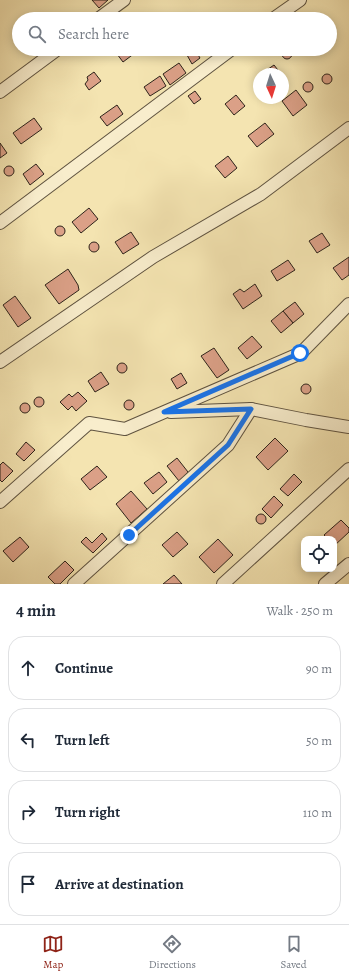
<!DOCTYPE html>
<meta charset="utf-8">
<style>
body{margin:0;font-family:Alegreya,serif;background:#f2f2f3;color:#1f2937}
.controls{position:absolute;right:12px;bottom:12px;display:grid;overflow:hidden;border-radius:8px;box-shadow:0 2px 10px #0003}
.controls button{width:36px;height:36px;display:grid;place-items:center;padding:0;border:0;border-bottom:1px solid #e0e1e3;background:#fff;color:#1f2937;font:20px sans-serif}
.compass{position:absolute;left:253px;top:68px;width:36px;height:36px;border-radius:50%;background:#fff;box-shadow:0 2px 10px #0003;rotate:176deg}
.stop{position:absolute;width:12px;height:12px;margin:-9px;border:3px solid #1a73e8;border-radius:50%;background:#fff}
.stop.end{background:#1a73e8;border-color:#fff;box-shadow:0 1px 4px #0008}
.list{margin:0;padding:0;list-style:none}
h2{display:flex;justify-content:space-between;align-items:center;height:52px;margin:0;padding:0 16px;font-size:17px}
h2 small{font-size:13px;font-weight:400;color:#747a83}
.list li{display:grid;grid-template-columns:26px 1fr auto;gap:12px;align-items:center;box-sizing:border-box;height:64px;margin:0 8px 8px;padding:0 8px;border:1px solid #e0e1e3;border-radius:16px}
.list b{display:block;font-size:15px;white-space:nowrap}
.list em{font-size:13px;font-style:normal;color:#747a83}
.icon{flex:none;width:22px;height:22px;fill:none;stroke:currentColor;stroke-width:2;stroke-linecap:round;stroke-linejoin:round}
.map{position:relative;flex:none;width:349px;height:584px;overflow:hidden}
.search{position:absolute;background:#fff;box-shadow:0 2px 10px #0003;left:12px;right:12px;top:12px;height:44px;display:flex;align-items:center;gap:10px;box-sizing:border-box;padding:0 14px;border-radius:22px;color:#747a83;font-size:15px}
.sheet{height:340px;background:#fff}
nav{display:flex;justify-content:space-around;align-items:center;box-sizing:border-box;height:56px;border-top:1px solid #e0e1e3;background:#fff;font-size:11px;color:#747a83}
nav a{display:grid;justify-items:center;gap:2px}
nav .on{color:#8f2418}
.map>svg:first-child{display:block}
</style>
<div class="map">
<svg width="349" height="584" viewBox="0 0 349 584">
<rect width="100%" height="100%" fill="#f4e4b1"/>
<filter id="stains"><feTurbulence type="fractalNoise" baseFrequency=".005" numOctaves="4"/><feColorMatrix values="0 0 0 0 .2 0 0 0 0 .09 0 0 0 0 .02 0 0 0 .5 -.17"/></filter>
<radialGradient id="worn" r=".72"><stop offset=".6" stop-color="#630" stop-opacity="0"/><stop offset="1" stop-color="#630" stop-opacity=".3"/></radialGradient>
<g fill="#dba087" stroke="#2d231a">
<polygon points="92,0 108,0 99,8"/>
<circle cx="287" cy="54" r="5"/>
<polygon points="124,49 138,49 139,50 123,62 117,54"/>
<polygon points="195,50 200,58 192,64 187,55"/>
<polygon points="179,63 186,73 170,85 163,74"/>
<polygon points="274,65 281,74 261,74"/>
<polygon points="94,72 101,81 89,90 85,84 88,80 87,77"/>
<circle cx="327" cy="79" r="5"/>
<polygon points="160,76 166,86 150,96 144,87"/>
<circle cx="308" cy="87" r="5"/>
<polygon points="296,90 307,105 293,116 282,101"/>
<polygon points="195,91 201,99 194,104 188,96"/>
<polygon points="236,95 245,106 234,115 225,104"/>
<polygon points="117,105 123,114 107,126 100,117"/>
<polygon points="34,118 42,129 21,144 13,133"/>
<polygon points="265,123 274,134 257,147 248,136"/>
<polygon points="0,143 7,153 0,158"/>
<polygon points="228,156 237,168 225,178 215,166"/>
<polygon points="36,164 44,174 30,185 23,174"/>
<circle cx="9" cy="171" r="5"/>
<polygon points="89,208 98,219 81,233 72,222"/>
<circle cx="60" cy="231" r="5"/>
<polygon points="131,232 139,244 123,254 115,242"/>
<polygon points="322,233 330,245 317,253 309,241"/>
<circle cx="94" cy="247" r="5"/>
<polygon points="349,257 349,275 342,280 333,268"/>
<polygon points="288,260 295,270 277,281 271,271"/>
<polygon points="68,269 78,285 79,290 59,304 45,285"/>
<polygon points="255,284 262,296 243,309 233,294 240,289 244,292"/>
<polygon points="15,296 31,318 18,327 3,305"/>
<polygon points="295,302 304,314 293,323 283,311"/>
<polygon points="283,311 293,323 281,333 271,321"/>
<polygon points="252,336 262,347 247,359 238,348"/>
<polygon points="214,348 229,370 217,378 201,356"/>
<circle cx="122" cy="368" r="5"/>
<polygon points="101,372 109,384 95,392 88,381"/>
<polygon points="181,373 187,383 177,389 171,379"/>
<circle cx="306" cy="389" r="5"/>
<polygon points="78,392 87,401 76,411 72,406 68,410 60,402 69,394 72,397"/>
<circle cx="39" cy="402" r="5"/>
<circle cx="129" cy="405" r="5"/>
<circle cx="25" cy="408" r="5"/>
<polygon points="275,438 288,451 268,470 256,457"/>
<polygon points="26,442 35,450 24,461 16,454"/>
<polygon points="177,458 188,472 179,481 167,466"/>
<polygon points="3,462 13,471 2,482 0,480 0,465"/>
<polygon points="97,466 107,477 90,490 81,479"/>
<polygon points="159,472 167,482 153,494 144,483"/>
<polygon points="294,474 302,482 288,496 280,489"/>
<polygon points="131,491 147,509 131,523 116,504"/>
<polygon points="274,496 283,505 271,518 262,509"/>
<circle cx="261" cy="519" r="5"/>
<polygon points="341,520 349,528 349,532 334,546 334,539 328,539 324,535"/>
<polygon points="177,532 188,544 173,557 162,545"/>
<polygon points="102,533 107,539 93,553 81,542 86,537 92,543"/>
<polygon points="20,537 29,547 13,562 3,551"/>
<polygon points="218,539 233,555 214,573 199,557"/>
<polygon points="65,561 74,570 60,584 55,584 48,577"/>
<polygon points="174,575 182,584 163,584"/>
</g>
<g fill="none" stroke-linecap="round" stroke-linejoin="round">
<defs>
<g id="street">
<polyline points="98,19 124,0"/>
<polyline points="273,19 300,0"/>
<polyline points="0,92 58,49"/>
<polyline points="0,223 232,49"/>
<polyline points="0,362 153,257 261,194 349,128"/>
<polyline points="171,412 251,409 306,420 349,427"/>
<polyline points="0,502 89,423 125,429 301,353 349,304"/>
<polyline points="74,584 228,445 251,409"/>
<polyline points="223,584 349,469"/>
<polyline points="325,584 349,564"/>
</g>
</defs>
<use href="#street" stroke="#5f5340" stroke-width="14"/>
<use href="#street" stroke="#f8edcc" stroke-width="12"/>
</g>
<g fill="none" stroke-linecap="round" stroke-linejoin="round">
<polyline stroke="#1a73e8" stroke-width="5" points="129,535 228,445 251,409 164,412 300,353"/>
</g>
<rect width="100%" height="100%" filter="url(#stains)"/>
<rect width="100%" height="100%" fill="url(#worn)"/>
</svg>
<div class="controls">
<button><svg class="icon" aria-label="locate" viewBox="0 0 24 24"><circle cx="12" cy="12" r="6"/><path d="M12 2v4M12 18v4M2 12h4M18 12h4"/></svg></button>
</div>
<svg class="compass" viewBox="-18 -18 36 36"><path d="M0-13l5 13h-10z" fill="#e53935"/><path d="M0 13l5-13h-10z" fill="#747a83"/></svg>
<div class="stop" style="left:300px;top:353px"></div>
<div class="stop end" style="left:129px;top:535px"></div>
<div class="search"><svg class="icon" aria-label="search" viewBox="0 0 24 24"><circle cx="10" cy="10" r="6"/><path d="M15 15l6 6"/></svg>Search here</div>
</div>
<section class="sheet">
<h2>4 min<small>Walk · 250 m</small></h2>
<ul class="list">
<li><svg class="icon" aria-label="ahead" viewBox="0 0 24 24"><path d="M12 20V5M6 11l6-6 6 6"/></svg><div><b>Continue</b></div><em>90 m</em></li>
<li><svg class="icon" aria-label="left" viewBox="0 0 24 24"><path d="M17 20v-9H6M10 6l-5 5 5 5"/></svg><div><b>Turn left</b></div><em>50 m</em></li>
<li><svg class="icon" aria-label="right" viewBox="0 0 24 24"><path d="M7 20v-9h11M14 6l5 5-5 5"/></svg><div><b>Turn right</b></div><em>110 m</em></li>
<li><svg class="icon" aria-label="arrive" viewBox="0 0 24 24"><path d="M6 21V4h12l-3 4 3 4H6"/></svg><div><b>Arrive at destination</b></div></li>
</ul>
</section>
<nav>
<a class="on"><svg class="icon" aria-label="map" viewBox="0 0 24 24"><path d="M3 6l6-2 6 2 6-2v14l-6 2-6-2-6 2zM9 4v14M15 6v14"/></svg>Map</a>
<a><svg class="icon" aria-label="directions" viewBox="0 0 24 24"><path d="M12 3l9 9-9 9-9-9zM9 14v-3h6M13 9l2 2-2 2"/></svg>Directions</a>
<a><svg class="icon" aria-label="saved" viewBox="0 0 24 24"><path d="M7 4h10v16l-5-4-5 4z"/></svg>Saved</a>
</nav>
